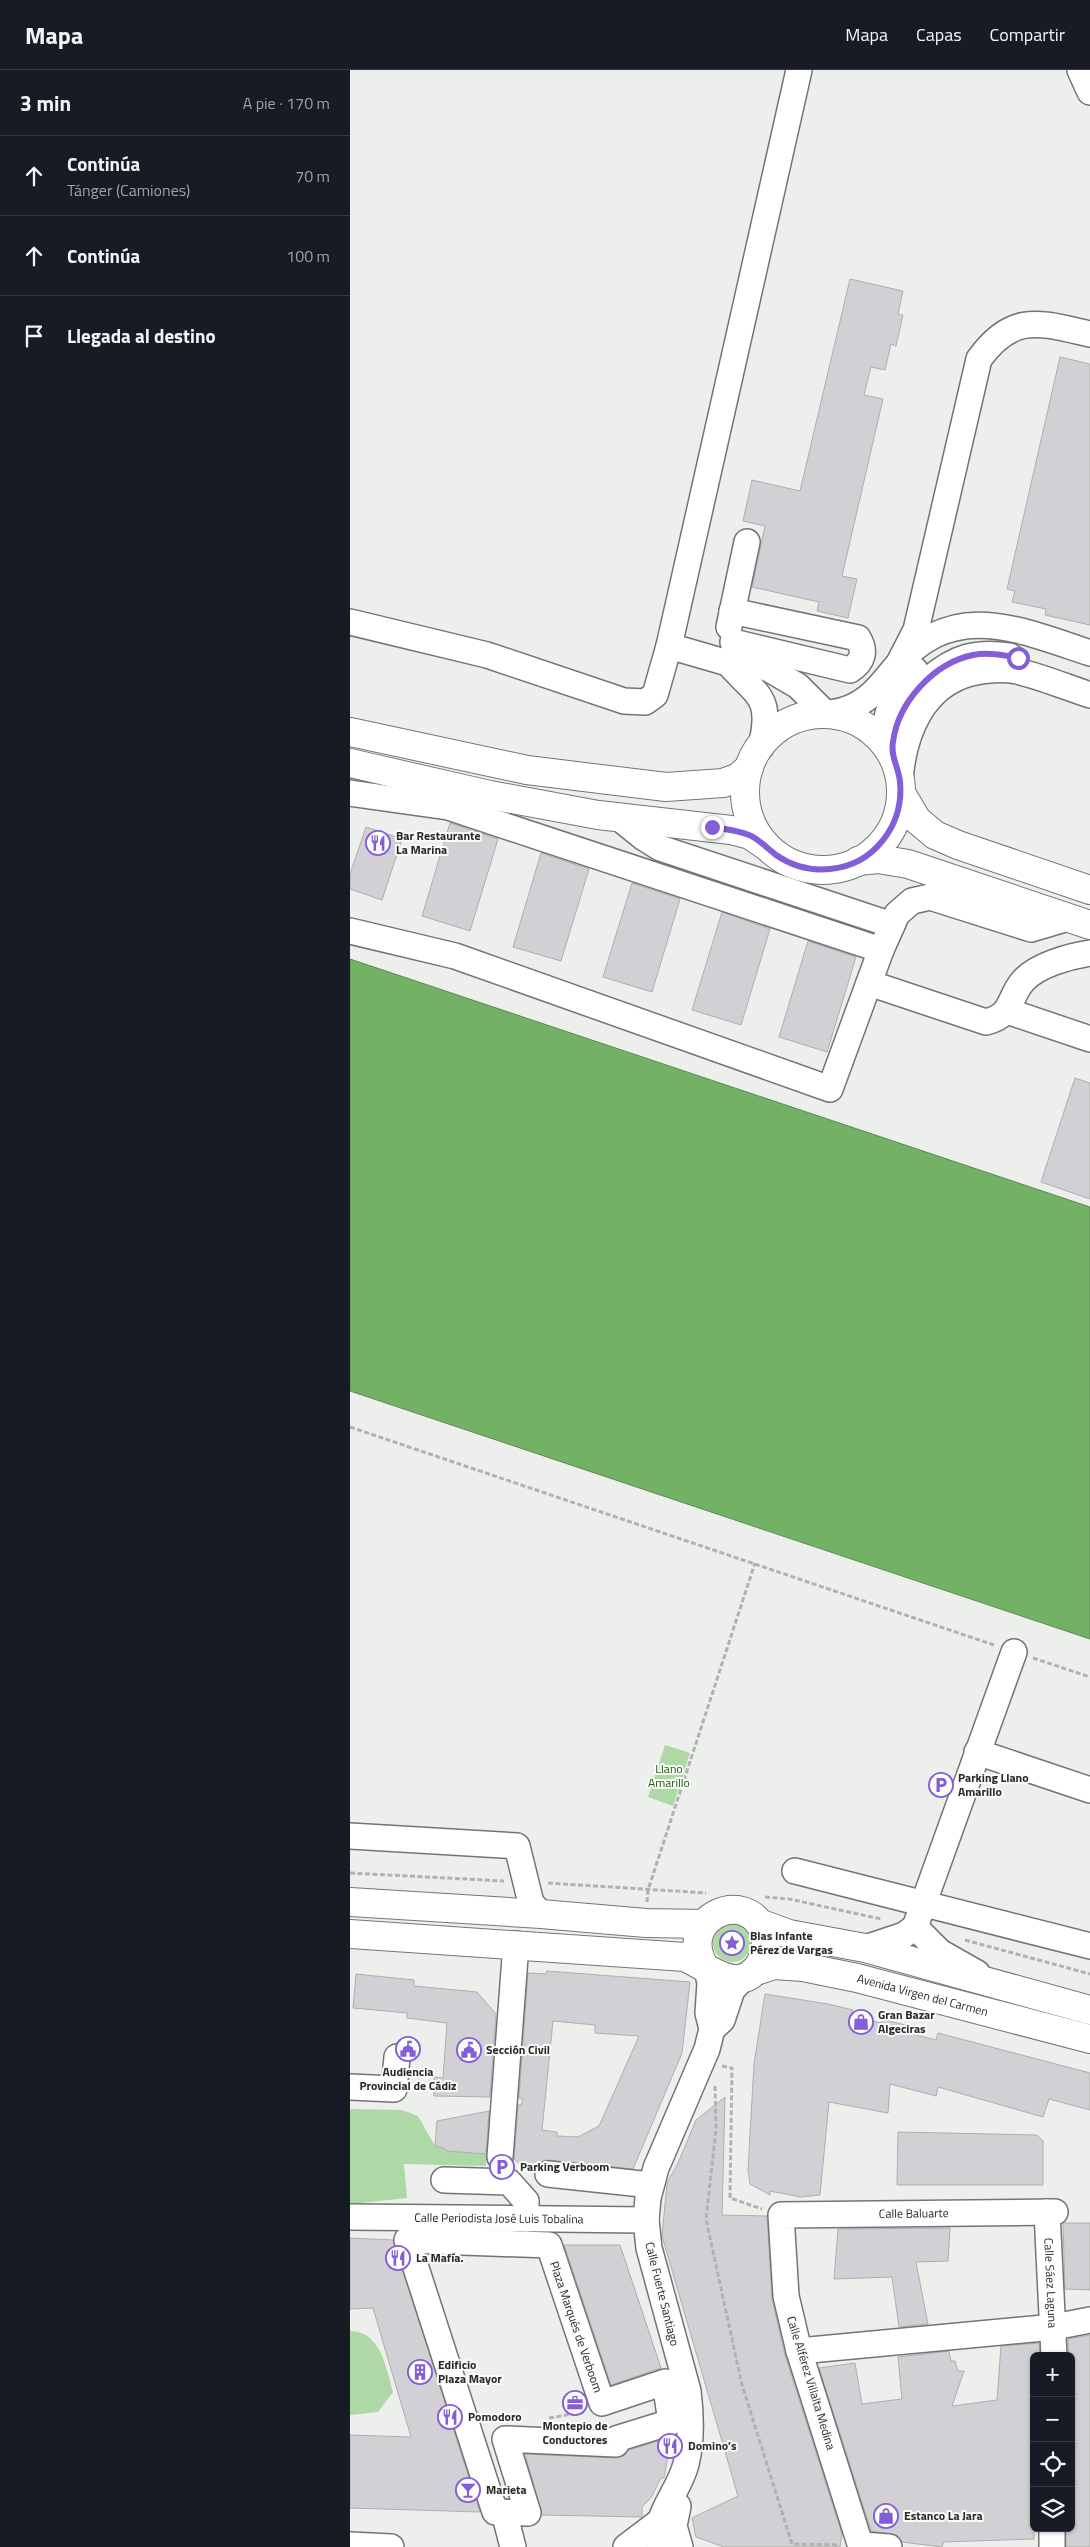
<!DOCTYPE html>
<html lang="es">
<meta charset="utf-8">
<style>
body{margin:0;font-family:"Titillium Web",sans-serif;background:#242831;color:#f1f3f6}
.controls{position:absolute;right:15px;bottom:15px;display:grid;overflow:hidden;border-radius:8px;box-shadow:0 1px 4px #0004}
.controls button{width:45px;height:45px;display:grid;place-items:center;padding:0;border:0;border-bottom:1px solid #363941;background:#171b24;color:#f1f3f6;font:25px sans-serif}
.stop{position:absolute;width:15px;height:15px;margin:-11px;border:4px solid #845ed8;border-radius:50%;background:#fff}
.stop.end{background:#845ed8;border-color:#fff;box-shadow:0 1px 5px #0008}
.list{margin:0;padding:0;list-style:none}
h2{display:flex;justify-content:space-between;align-items:center;height:65px;margin:0;padding:0 20px;font-size:21px}
h2 small{font-size:16px;font-weight:400;color:#9ea1a6}
.list li{display:grid;grid-template-columns:32px 1fr auto;gap:15px;align-items:center;box-sizing:border-box;height:80px;padding:0 20px;border-top:1px solid #363941}
.list b{display:block;font-size:19px;white-space:nowrap}
.list p{margin:0;font-size:16px;white-space:nowrap;color:#9ea1a6}
.list em{font-size:16px;font-style:normal;color:#9ea1a6}
.icon{flex:none;width:28px;height:28px;fill:none;stroke:currentColor;stroke-width:2;stroke-linecap:round;stroke-linejoin:round}
.map{position:relative;flex:none;width:740px;height:2477px;overflow:hidden}
header{display:flex;align-items:center;gap:30px;box-sizing:border-box;height:70px;padding:0 25px;background:#171b24;border-bottom:1px solid #363941}
header strong{font-size:24px}
nav{display:flex;gap:28px;margin-inline-start:auto;font-size:18px}
main{display:flex}
aside{flex:1;background:#171b24}
.map>svg:first-child{display:block}
</style>
<header>
<strong>Mapa</strong>
<nav><a>Mapa</a><a>Capas</a><a>Compartir</a></nav>
</header>
<main>
<aside>
<h2>3 min<small>A pie · 170 m</small></h2>
<ul class="list">
<li><svg class="icon" aria-label="ahead" viewBox="0 0 24 24"><path d="M12 20V5M6 11l6-6 6 6"/></svg><div><b>Continúa</b><p>Tánger (Camiones)</p></div><em>70 m</em></li>
<li><svg class="icon" aria-label="ahead" viewBox="0 0 24 24"><path d="M12 20V5M6 11l6-6 6 6"/></svg><div><b>Continúa</b></div><em>100 m</em></li>
<li><svg class="icon" aria-label="arrive" viewBox="0 0 24 24"><path d="M6 21V4h12l-3 4 3 4H6"/></svg><div><b>Llegada al destino</b></div></li>
</ul>
</aside>
<div class="map">
<svg width="740" height="2477" viewBox="0 0 740 2477">
<rect width="100%" height="100%" fill="#ecefec"/>
<g fill="#aed8a6">
<polygon points="315,1675 340,1683 323,1736 298,1727"/>
<circle cx="382" cy="1873" r="19"/>
<polygon points="0,2039 52,2040 68,2046 85,2076 94,2078 97,2081 136,2084 136,2096 54,2094 57,2128 0,2134"/>
<path d="M0 2261C31 2261 36 2298 43 2322L28 2342 0 2345Z"/>
</g>
<polygon fill="#73b265" stroke="#5d8953" points="0,889 740,1137 740,1569 0,1321"/>
<g fill="#d1d0d4" stroke="#aeaeb1" fill-rule="evenodd">
<polygon points="500,209 553,221 548,244 553,245 546,276 541,274 535,300 521,297 514,325 533,329 492,506 507,509 498,548 467,541 469,532 402,517 415,456 393,451 402,410 450,421"/>
<polygon points="710,287 740,294 740,555 695,545 696,539 662,532 665,521 657,519"/>
<polygon points="100,753 148,769 120,861 72,846"/>
<polygon points="16,757 52,769 32,830 0,819 0,804"/>
<polygon points="191,783 239,799 211,891 163,877"/>
<polygon points="282,813 330,829 302,922 253,907"/>
<polygon points="372,842 420,859 391,955 342,940"/>
<polygon points="458,871 506,887 477,982 429,967"/>
<polygon points="725,1008 740,1013 740,1129 691,1112"/>
<path d="M197 1901 340 1912 332 1983 283 2099 199 2090 192 2091 184 2100 176 2099 164 2089 168 2035 172 2034V2028H169L178 1903 196 1904ZM203 1951 245 1955V1963L289 1966 249 2056 228 2067 207 2066V2062L192 2060Z"/>
<polygon points="6,1904 64,1910 64,1916 127,1922 146,1944 140,2027 84,2026 84,2007 93,2008 97,1953 57,1948 57,1943 3,1938"/>
<polygon points="415,1924 478,1934 503,1940 502,1946 531,1953 532,1949 555,1955 554,1962 586,1970 588,1963 740,2003 740,2040 699,2029 693,2047 588,2017 586,2026 540,2014 538,2043 479,2032 470,2125 450,2127 420,2121 420,2125 400,2114 398,2100 404,1994"/>
<polygon points="375,2027 372,2145 417,2146 422,2229 435,2285 492,2464 490,2477 374,2477 346,2467 342,2448 388,2426 312,2166 317,2113 328,2093 346,2050"/>
<polygon points="139,2041 136,2084 97,2081 94,2078 85,2076 87,2051"/>
<polygon points="548,2062 687,2065 693,2071 693,2115 547,2115"/>
<polygon points="713,2153 740,2153 740,2220 715,2219"/>
<polygon points="600,2158 598,2191 566,2192 578,2254 549,2257 542,2207 484,2209 488,2159"/>
<polygon points="0,2168 43,2170 130,2442 0,2438 0,2365 61,2367 23,2238 0,2239"/>
<polygon points="214,2175 270,2175 311,2298 261,2315"/>
<polygon points="740,2265 740,2477 716,2477 716,2458 721,2458 721,2286 718,2286 718,2269"/>
<polygon points="689,2273 690,2286 684,2286 684,2469 594,2472 592,2477 552,2472 547,2465 521,2461 469,2298 505,2293 512,2334 552,2329 548,2287 599,2281 601,2291 605,2291 608,2301 614,2301 602,2336 647,2330 651,2276"/>
<polygon points="321,2367 314,2408 311,2408 301,2428 292,2437 292,2447 192,2445 175,2384 266,2388 273,2386 279,2380"/>
</g>
<g fill="none" stroke-linecap="round" stroke-linejoin="round">
<defs>
<g id="minor">
<polyline points="730,0 740,22"/>
<path d="M382 541 508 568C516 581 513 592 500 600L383 572"/>
<polyline points="0,552 137,585 274,631 295,632 305,625 319,576 449,0"/>
<polyline points="379,557 397,472"/>
<polyline points="319,576 378,593 394,590 419,599 448,616 475,643"/>
<path d="M378 593C408 627 423 626 411 677"/>
<path d="M549 593 566 560 629 289C663 242 690 253 740 264"/>
<path d="M578 610C605 587 625 581 660 586"/>
<path d="M481 643C511 639 526 622 544 599 601 528 668 559 740 583"/>
<path d="M535 673C533 643 545 621 565 600"/>
<path d="M550 709C554 663 572 616 621 603 635 600 653 598 667 601 692 607 716 617 740 625"/>
<polyline points="0,723 98,737 531,880"/>
<polyline points="268,747 294,768 310,778 542,855"/>
<polyline points="0,861 105,886 480,1019 531,880 547,844 562,831 580,827 681,859 718,848"/>
<path d="M519 913 636 952C664 945 658 928 673 911 687 895 720 886 740 883"/>
<polyline points="657,941 740,969"/>
<polyline points="627,1682 740,1720"/>
<polyline points="0,1766 167,1776 181,1833 191,1844"/>
<polyline points="445,1801 740,1876"/>
<polyline points="565,1857 664,1582"/>
<polyline points="515,1878 554,1865 565,1857 590,1882 627,1903"/>
<polyline points="362,1959 372,1950 382,1920 395,1906"/>
<polyline points="0,2017 44,2019 47,1987"/>
<polyline points="150,2087 166,1874"/>
<polyline points="198,2104 301,2115"/>
<polyline points="94,2110 159,2112 176,2131 176,2149"/>
<path id="s1" d="M697 2142 704 2286"/>
<path id="s2" d="M0 2147 296 2150"/>
<polygon points="57,2170 199,2175 252,2333 315,2312 321,2352 266,2369 266,2374 155,2369 178,2443 145,2442"/>
<polyline points="449,2281 704,2257 740,2250"/>
<polyline points="328,2436 324,2456 330,2477"/>
<polyline points="154,2442 163,2477"/>
<polyline points="0,2475 41,2477"/>
<polyline points="512,2475 539,2477"/>
<polyline points="276,2477 309,2452"/>
<path d="M310 2477C302 2445 329 2423 336 2394 342 2370 341 2345 338 2321L299 2178 296 2150 298 2128 306 2098 357 1979 362 1959 358 1943 360 1913 357 1899"/>
<path id="s3" d="M511 2477 449 2281 436 2226 431 2145 705 2142"/>
<polyline points="702,2477 702,2458"/>
</g>
<g id="major">
<circle cx="473" cy="722" r="78"/>
<polyline points="0,662 177,700 316,717 373,713 387,708 399,698"/>
<polyline points="0,693 140,725 248,745 381,760 400,765 416,776"/>
<polyline points="551,723 567,750 585,765 608,775 740,820"/>
<polyline points="508,791 528,789 558,794 740,855"/>
</g>
<g id="highway">
<polyline points="0,1832 191,1844 296,1853 354,1854"/>
<polyline points="409,1853 439,1864 515,1878 740,1940"/>
<path d="M0 1864 335 1887C359 1898 392 1928 411 1892 416 1882 417 1872 414 1862 397 1817 326 1847 354 1896"/>
<path id="s4" d="M403 1902 424 1895 453 1897 507 1908 740 1969"/>
</g>
</defs>
<use href="#minor" stroke="#737573" stroke-width="28"/>
<use href="#major" stroke="#737573" stroke-width="30"/>
<use href="#highway" stroke="#737573" stroke-width="30"/>
<g stroke="#b0b2b0" stroke-width="3" stroke-dasharray="5 2.5" stroke-linecap="butt">
<polyline points="0,1357 644,1575"/>
<polyline points="683,1588 740,1607"/>
<polyline points="0,1803 154,1811"/>
<polyline points="198,1813 356,1823"/>
<polyline points="415,1827 439,1829 531,1849"/>
<polyline points="297,1832 298,1820 405,1493"/>
<polyline points="615,1870 740,1904"/>
<polyline points="372,1996 382,1998 380,2128 412,2139"/>
<polyline points="365,2016 366,2059 356,2149 392,2315 442,2474 489,2475"/>
<polyline points="199,2348 234,2342"/>
</g>
<use href="#minor" stroke="#fff" stroke-width="25"/>
<use href="#major" stroke="#fff" stroke-width="28"/>
<use href="#highway" stroke="#fff" stroke-width="28"/>
</g>
<g fill="none" stroke-linecap="round" stroke-linejoin="round">
<path stroke="#845ed8" stroke-width="6" d="M362 757C374 759 387 760 399 765 409 769 418 779 426 785 442 796 461 801 480 799 524 795 554 755 550 712 549 698 540 686 543 672 548 632 584 593 623 585 638 582 653 585 668 588"/>
</g>
<defs>
<symbol id="restaurant-ring" viewBox="-11 -11 22 22"><circle r="9.5" fill="#fafcf9" stroke="#845ed8" stroke-width="1.5"/><path d="M-5-6h1v4h1v-4h1v4h1v-4h1v5L-1.5 .5V6h-2V.5L-5-1ZM5-6V6H3V1.5H1.5Q1.5-4 5-6Z" fill="#845ed8"/></symbol>
<symbol id="parking-ring" viewBox="-11 -11 22 22"><circle r="9.5" fill="#fafcf9" stroke="#845ed8" stroke-width="1.5"/><path d="M-3.5-5.5H1a3.5 3.5 0 0 1 0 7H-1V5.5H-3.5ZM-1-3.4V-.6H.8a1.4 1.4 0 0 0 0-2.8Z" fill="#845ed8"/></symbol>
<symbol id="sight-ring" viewBox="-11 -11 22 22"><circle r="9.5" fill="#fafcf9" stroke="#845ed8" stroke-width="1.5"/><path d="M0-6L1.8-2.2L6-1.7L2.9 1.2L3.7 5.4L0 3.3L-3.7 5.4L-2.9 1.2L-6-1.7L-1.8-2.2Z" fill="#845ed8"/></symbol>
<symbol id="shop-ring" viewBox="-11 -11 22 22"><circle r="9.5" fill="#fafcf9" stroke="#845ed8" stroke-width="1.5"/><path d="M-5-2.5h2.3a2.7 3.5 0 0 1 5.4 0H5L5.5 6h-11ZM-1.5-2.5h3a1.5 2.3 0 0 0-3 0Z" fill="#845ed8"/></symbol>
<symbol id="civic-ring" viewBox="-11 -11 22 22"><circle r="9.5" fill="#fafcf9" stroke="#845ed8" stroke-width="1.5"/><path d="M-.6-6.5H3V-4.5H.6V-3L4-1V1h2V6H-6V1h2V-1L-.6-3ZM-1.2 2.5V6h2.4V2.5Z" fill="#845ed8"/></symbol>
<symbol id="building-ring" viewBox="-11 -11 22 22"><circle r="9.5" fill="#fafcf9" stroke="#845ed8" stroke-width="1.5"/><path d="M-4-6H4V6H1V3H-1V6H-4ZM-2.5-4.3h1.7v1.8h-1.7ZM.8-4.3h1.7v1.8H.8ZM-2.5-1h1.7V.8h-1.7ZM.8-1h1.7V.8H.8Z" fill="#845ed8"/></symbol>
<symbol id="office-ring" viewBox="-11 -11 22 22"><circle r="9.5" fill="#fafcf9" stroke="#845ed8" stroke-width="1.5"/><path d="M-6-3h4V-5.5h4V-3h4V5H-6ZM-1-4.5V-3h2v-1.5ZM-6 0V1H6V0Z" fill="#845ed8"/></symbol>
<symbol id="bar-ring" viewBox="-11 -11 22 22"><circle r="9.5" fill="#fafcf9" stroke="#845ed8" stroke-width="1.5"/><path d="M-6-5H6L.8 .8V4.5H3.5V6h-7V4.5H-.8V.8Z" fill="#845ed8"/></symbol>
</defs>
<g fill-rule="evenodd">
<use href="#restaurant-ring" x="14" y="759" width="28" height="28"/>
<use href="#parking-ring" x="577" y="1701" width="28" height="28"/>
<use href="#sight-ring" x="368" y="1859" width="28" height="28"/>
<use href="#shop-ring" x="497" y="1938" width="28" height="28"/>
<use href="#civic-ring" x="44" y="1965" width="28" height="28"/>
<use href="#civic-ring" x="105" y="1966" width="28" height="28"/>
<use href="#parking-ring" x="138" y="2083" width="28" height="28"/>
<use href="#restaurant-ring" x="34" y="2174" width="28" height="28"/>
<use href="#building-ring" x="56" y="2288" width="28" height="28"/>
<use href="#office-ring" x="211" y="2319" width="28" height="28"/>
<use href="#restaurant-ring" x="86" y="2333" width="28" height="28"/>
<use href="#restaurant-ring" x="306" y="2362" width="28" height="28"/>
<use href="#bar-ring" x="104" y="2406" width="28" height="28"/>
<use href="#shop-ring" x="522" y="2432" width="28" height="28"/>
</g>
<g text-anchor="middle" stroke-width="4" stroke-linejoin="round" paint-order="stroke">
<g font-size="12" font-weight="bold" fill="#292a28" stroke="#fafcf9" text-anchor="start">
<text x="46" y="770">Bar Restaurante<tspan x="46" dy="14">La Marina</tspan></text>
<text x="608" y="1712">Parking Llano<tspan x="608" dy="14">Amarillo</tspan></text>
<text x="400" y="1870">Blas Infante<tspan x="400" dy="14">Pérez de Vargas</tspan></text>
<text x="528" y="1949">Gran Bazar<tspan x="528" dy="14">Algeciras</tspan></text>
<text x="136" y="1984">Sección Civil</text>
<text x="58" y="2006" text-anchor="middle">Audiencia<tspan x="58" dy="14">Provincial de Cádiz</tspan></text>
<text x="170" y="2101">Parking Verboom</text>
<text x="66" y="2192">La Mafía.</text>
<text x="88" y="2299">Edificio<tspan x="88" dy="14">Plaza Mayor</tspan></text>
<text x="118" y="2351">Pomodoro</text>
<text x="225" y="2360" text-anchor="middle">Montepio de<tspan x="225" dy="14">Conductores</tspan></text>
<text x="338" y="2380">Domino's</text>
<text x="136" y="2424">Marieta</text>
<text x="554" y="2450">Estanco La Jara</text>
</g>
<g font-size="12" fill="#1a5807" stroke="#fafcf9">
<text x="319" y="1703">Llano<tspan x="319" dy="14">Amarillo</tspan></text>
</g>
<g font-size="12" fill="#292a28" stroke="#fafcf9">
<text dy="4" stroke="none"><textPath href="#s4" startOffset="174">Avenida Virgen del Carmen</textPath></text>
<text dy="4" stroke="none"><textPath href="#s3" startOffset="476">Calle Baluarte</textPath></text>
<text dy="4" stroke="none"><textPath href="#s2" startOffset="149">Calle Periodista José Luis Tobalina</textPath></text>
<text dy="4" stroke="none"><textPath href="#s1" startOffset="71">Calle Sáez Laguna</textPath></text>
<text transform="translate(312 2224) rotate(76)" y="4">Calle Fuerte Santiago</text>
<text transform="translate(226 2257) rotate(71)" y="4">Plaza Marqués de Verboom</text>
<text transform="translate(461 2313) rotate(73)" y="4">Calle Alférez Villalta Medina</text>
</g>
</g>
</svg>
<div class="controls">
<button>+</button>
<button>−</button>
<button><svg class="icon" aria-label="locate" viewBox="0 0 24 24"><circle cx="12" cy="12" r="6"/><path d="M12 2v4M12 18v4M2 12h4M18 12h4"/></svg></button>
<button><svg class="icon" aria-label="layers" viewBox="0 0 24 24"><path d="M12 4l9 5-9 5-9-5zM3 14l9 5 9-5"/></svg></button>
</div>
<div class="stop" style="left:668px;top:588px"></div>
<div class="stop end" style="left:362px;top:757px"></div>
</div>
</main>
